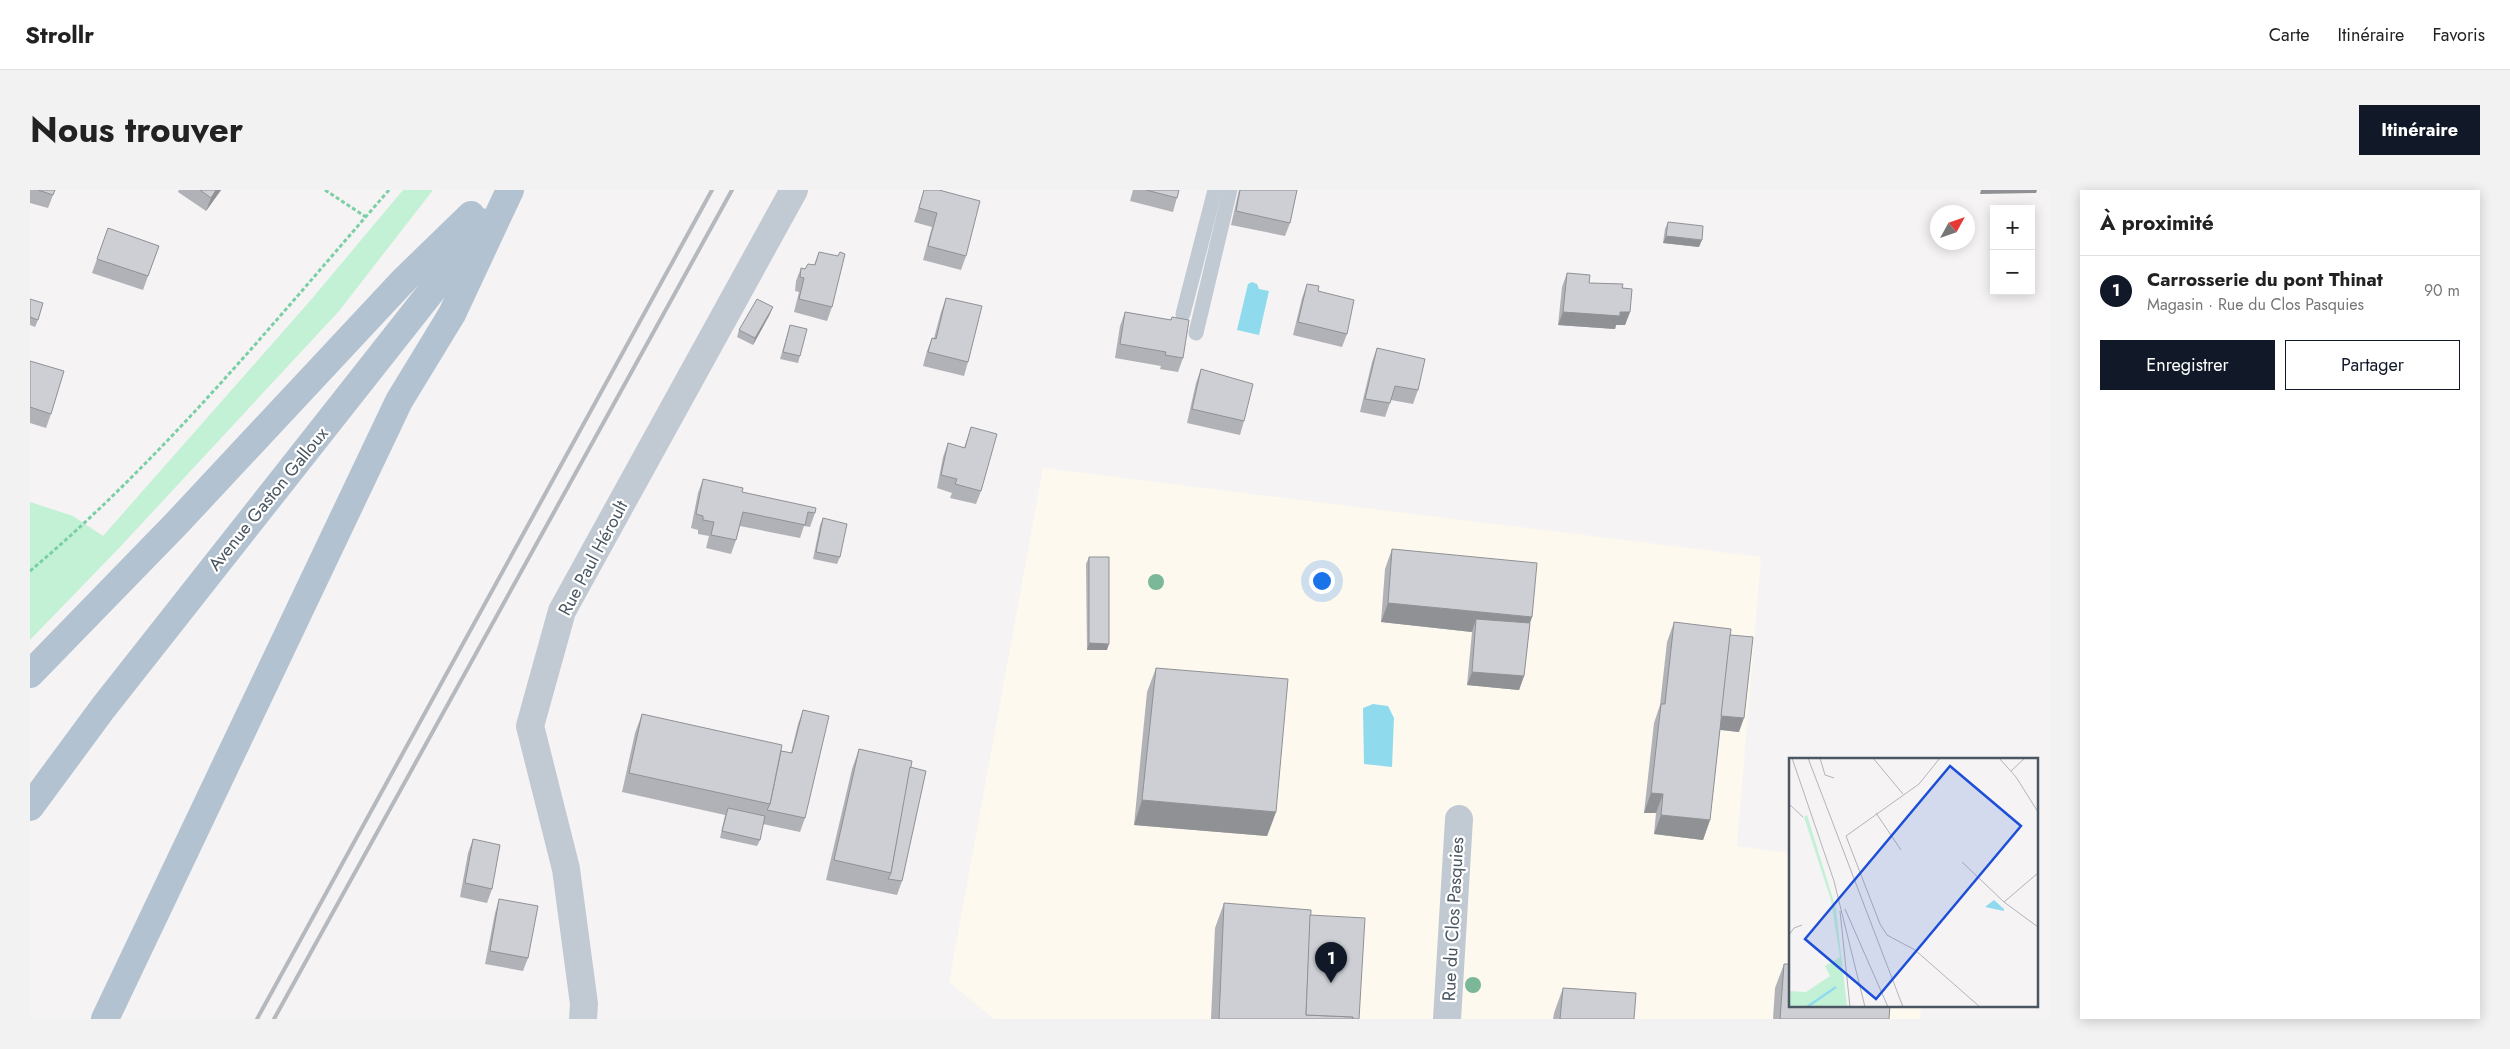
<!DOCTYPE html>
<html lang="fr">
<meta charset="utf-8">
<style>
body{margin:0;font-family:Jost,sans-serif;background:#f2f2f2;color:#222}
.controls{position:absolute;right:15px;top:15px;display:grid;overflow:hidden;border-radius:0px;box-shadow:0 2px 12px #0003}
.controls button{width:45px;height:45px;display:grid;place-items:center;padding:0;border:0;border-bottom:1px solid #e0e0e0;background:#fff;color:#222;font:25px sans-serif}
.compass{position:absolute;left:1900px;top:15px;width:45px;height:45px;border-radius:50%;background:#fff;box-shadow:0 2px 12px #0003;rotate:50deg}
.you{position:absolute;left:1291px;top:390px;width:18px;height:18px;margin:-12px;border:4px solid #fff;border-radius:50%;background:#1a73e8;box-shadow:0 0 0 8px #1a73e833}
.badge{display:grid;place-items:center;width:32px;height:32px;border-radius:50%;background:#111827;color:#fff;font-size:16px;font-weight:700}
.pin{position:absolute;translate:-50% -41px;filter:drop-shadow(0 1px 2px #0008)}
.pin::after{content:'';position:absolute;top:26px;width:18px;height:15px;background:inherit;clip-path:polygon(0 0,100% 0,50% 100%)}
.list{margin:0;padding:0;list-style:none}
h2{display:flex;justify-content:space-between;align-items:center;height:65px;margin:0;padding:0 20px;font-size:21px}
h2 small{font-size:16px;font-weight:400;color:#767676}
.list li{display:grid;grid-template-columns:32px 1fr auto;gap:15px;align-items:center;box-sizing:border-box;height:70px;padding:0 20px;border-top:1px solid #e0e0e0}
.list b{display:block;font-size:19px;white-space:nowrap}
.list p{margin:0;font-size:16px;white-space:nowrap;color:#767676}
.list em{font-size:16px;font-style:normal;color:#767676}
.actions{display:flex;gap:10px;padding:15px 20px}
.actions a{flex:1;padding:11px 0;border:1px solid #111827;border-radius:0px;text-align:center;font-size:18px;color:#111827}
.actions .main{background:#111827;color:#fff}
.map{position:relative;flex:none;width:2020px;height:829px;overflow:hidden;border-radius:0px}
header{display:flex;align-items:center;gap:30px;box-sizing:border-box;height:70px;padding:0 25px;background:#fff;border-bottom:1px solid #e0e0e0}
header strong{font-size:24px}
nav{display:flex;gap:28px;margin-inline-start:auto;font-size:18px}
.intro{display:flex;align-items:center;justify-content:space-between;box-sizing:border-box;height:120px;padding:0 30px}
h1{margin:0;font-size:35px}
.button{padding:12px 22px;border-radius:0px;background:#111827;color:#fff;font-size:18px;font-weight:700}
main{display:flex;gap:30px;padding:0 30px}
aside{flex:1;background:#fff;border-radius:0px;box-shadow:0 2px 12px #0003}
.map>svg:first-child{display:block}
</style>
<header>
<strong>Strollr</strong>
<nav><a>Carte</a><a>Itinéraire</a><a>Favoris</a></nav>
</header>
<div class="intro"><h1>Nous trouver</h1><a class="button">Itinéraire</a></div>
<main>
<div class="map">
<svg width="2020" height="829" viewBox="0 0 2020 829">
<rect width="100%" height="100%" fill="#f5f3f3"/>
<polygon fill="#fdf9ef" points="1013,278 1731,367 1707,656 1760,663 1760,815 1891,815 1890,829 964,829 919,792"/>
<polygon fill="#c3f1d5" points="373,0 403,0 309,121 90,357 0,450 0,312 43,326 73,346 280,111"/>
<g fill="#90daee">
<polygon points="1222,92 1227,94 1229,99 1239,101 1229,145 1207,140 1218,94"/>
<polygon points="1343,514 1358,516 1364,528 1362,577 1334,574 1333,518"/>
</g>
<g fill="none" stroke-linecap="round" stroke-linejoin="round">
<g stroke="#7ad0a6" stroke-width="3" stroke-dasharray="4 2.5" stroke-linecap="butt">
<polyline points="295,0 336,27"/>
<path d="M0 381C134 268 244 132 359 0"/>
</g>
<g stroke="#c1cad2" stroke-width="15">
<polyline points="1153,124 1185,0"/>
<polyline points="1166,143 1200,0"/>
</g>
<g stroke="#c1cad2" stroke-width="28">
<polyline points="553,829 554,814 536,679 500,536 532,421 764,0"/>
<polyline points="1417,829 1429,629"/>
</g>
<g stroke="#b3c2d1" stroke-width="28">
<polyline points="0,484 146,334 373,91 441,25"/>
<polyline points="0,617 73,518 404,98 451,32"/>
<polyline points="75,829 369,211 422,124 480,0"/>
</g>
<g stroke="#b5b8bd" stroke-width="4">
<polyline points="227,829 682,0"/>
<polyline points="244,829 702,0"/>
</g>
</g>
<g fill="#7bb799">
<circle cx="1126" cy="392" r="8"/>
<circle cx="1443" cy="795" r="8"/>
</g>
<g fill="#b0b2b7">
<polygon points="0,0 25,0 18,18 0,13"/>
<polygon points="149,0 191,0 176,21 148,2"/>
<polygon points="894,0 936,66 931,80 893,70 902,37 884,32"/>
<polygon points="1103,0 1149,0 1143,22 1100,11"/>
<polygon points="1209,0 1267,0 1260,33 1255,46 1201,35"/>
<polygon points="1638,32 1669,57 1633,53 1635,39"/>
<polygon points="78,38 129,56 113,100 62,83"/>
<polygon points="789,62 802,117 797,131 764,122 769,102 765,101 766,91 771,78 775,79 784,75"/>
<polygon points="1537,83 1559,93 1592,98 1600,122 1595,135 1586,135 1585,139 1528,135 1532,97"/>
<polygon points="1277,94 1288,101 1317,144 1312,157 1263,145 1272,108"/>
<polygon points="916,108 938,172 934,186 893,176 897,161 902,148 904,148 911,122"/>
<polygon points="0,109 8,130 5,137 0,135"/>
<polygon points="1095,122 1140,130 1142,127 1153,168 1148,182 1130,179 1131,176 1085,168 1090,136"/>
<polygon points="740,124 723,155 707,147 709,140"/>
<polygon points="760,135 770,166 768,173 750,169"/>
<polygon points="1347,158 1388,200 1383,214 1361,210 1355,227 1330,222 1342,172"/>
<polygon points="0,171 21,224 16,238 0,233"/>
<polygon points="1171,179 1214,231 1210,245 1157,233 1166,193"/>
<polygon points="941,237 951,301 946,314 920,308 922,303 907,298 913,267 918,253 934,258"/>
<polygon points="672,292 712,302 785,323 780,337 774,336 770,348 710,336 706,350 701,364 676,358 679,346 668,344 668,340 661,338 668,303"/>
<polygon points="793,328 810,367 807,374 783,369 790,335"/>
<polygon points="1362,359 1502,427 1500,433 1494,486 1489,500 1437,495 1442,442 1351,432 1355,379"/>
<polygon points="1059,367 1077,460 1057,460 1056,374"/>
<polygon points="1644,432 1700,445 1709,542 1690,540 1680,630 1673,650 1624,644 1626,623 1614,623 1624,533 1630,515 1637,452"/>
<polygon points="1126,478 1246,622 1237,646 1104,635 1117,502"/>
<polygon points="773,520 775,628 770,642 733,634 730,650 727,656 690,648 695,625 592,602 605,543 612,524 761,563 768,534"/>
<polygon points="829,559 880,577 872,691 867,705 796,690 822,579"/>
<polygon points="443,649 462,699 457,713 430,707 438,663"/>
<polygon points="469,709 498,768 493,781 455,774 465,723"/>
<polygon points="1194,713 1280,725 1329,829 1181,829 1185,738"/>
<polygon points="1754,774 1859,829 1743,829 1745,798"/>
<polygon points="1533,798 1604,829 1523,829 1524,823"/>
</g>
<g fill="#909195">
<polygon points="186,0 191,0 176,21 181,8"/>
<polygon points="1951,0 2007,0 2006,3 1950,4"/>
<polygon points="1636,46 1672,50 1669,57 1633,53"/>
<polygon points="743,117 740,124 723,155 725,148"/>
<polygon points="1533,122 1600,122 1595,135 1586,135 1585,139 1528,135"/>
<polygon points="1358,413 1502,427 1495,447 1446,429 1442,442 1351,432"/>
<polygon points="1059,453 1079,454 1077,460 1057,460"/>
<polygon points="1442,482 1494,486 1489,500 1437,495"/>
<polygon points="1689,525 1714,528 1709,542 1684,539"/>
<polygon points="1621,603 1633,604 1626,623 1614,623"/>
<polygon points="1112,610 1246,622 1237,646 1104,635"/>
<polygon points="1631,625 1680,630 1673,650 1624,644"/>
</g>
<g fill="#cdcfd5" stroke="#909195">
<polygon points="8,0 25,0 23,5"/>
<polygon points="170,0 186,0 181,8"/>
<polygon points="894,0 909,0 950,11 936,66 898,56 907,23 889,18"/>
<polygon points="1116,0 1149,0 1147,8"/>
<polygon points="1210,0 1267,0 1260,33 1206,21"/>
<polygon points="1638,32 1673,36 1672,50 1636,46"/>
<polygon points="78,38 129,56 118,86 67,69"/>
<polygon points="789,62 808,66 810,62 815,64 802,117 769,109 774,88 770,87 771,78 775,79 778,74 785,75"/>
<polygon points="1537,83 1560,85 1559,93 1593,94 1592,98 1602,99 1600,122 1590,122 1590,126 1533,122"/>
<polygon points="1277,94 1289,96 1288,101 1324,110 1317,144 1268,132"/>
<polygon points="916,108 952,116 938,172 898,162 902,148 906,149"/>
<polygon points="0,109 13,113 8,130 0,127"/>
<polygon points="727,109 743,117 725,148 709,140"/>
<polygon points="1095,122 1141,130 1142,127 1159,130 1153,168 1135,165 1136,162 1090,154"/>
<polygon points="760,135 777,139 770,166 753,162"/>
<polygon points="1347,158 1395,169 1388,200 1365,196 1360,213 1335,209"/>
<polygon points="0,171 34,181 21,224 0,217"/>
<polygon points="1171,179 1223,194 1214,231 1162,219"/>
<polygon points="941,237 967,244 951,301 925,294 927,289 911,285 918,253 935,258"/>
<polygon points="673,289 713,298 712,302 786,318 785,323 778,322 775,335 713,322 706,350 681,345 684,332 673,330 673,326 666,324"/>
<polygon points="793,328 817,334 810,367 786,362"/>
<polygon points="1362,359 1507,373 1502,427 1358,413"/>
<polygon points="1059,367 1079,367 1079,454 1059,453"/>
<polygon points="1446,429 1500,433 1494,486 1442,482"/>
<polygon points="1644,432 1701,439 1680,630 1631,625 1633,604 1621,603 1631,514 1635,514"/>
<polygon points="1700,445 1723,447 1714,528 1691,526"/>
<polygon points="1126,478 1258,489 1246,622 1112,610"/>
<polygon points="773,520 799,526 775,628 737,620 740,614 751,561 762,563"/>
<polygon points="612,524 752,555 740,614 599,583"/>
<polygon points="829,559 882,571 861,683 804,670"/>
<polygon points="880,577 896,581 872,691 858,689 861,683"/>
<polygon points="698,618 735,626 730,650 692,641"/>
<polygon points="443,649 470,655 462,699 435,693"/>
<polygon points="469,709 508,716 498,768 460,761"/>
<polygon points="1194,713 1281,720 1276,825 1323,827 1323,829 1189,829"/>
<polygon points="1280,725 1335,728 1329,829 1323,829 1323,827 1276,825"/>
<polygon points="1754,774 1760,774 1760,815 1860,815 1859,829 1750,829"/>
<polygon points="1533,798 1606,803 1604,829 1530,829"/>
</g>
<g text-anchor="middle" stroke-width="4.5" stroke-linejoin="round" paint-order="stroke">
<g font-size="18" fill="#4a5661" stroke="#fff">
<text transform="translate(238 309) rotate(-51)" y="6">Avenue Gaston Galloux</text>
<text transform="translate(563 368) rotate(-62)" y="6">Rue Paul Héroult</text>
<text transform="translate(1423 729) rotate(-87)" y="6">Rue du Clos Pasquies</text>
</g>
</g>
<g transform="translate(1759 568)">
<rect width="249" height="249" fill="#f5f3f3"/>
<path d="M18 57 47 151 58 249H0V233L17 234 41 218 36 208 51 199 42 142 15 59Z" fill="#c3f1d5"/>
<path d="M205 142 215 151V153L196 149Z" fill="#90daee"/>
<path fill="none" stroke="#90daee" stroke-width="2.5" d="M18 249 47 229"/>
<path fill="none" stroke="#b1b4b9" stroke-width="1" d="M3 0 45 123 76 249M19 0 114 249M31 0 36 17 45 20M84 0 114 36M151 0 130 26 57 78 91 166 98 177 126 192 191 249M210 0 227 19 249 54M222 13 236 0M0 46 14 59M87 55 112 92M173 104 215 144 249 169M215 144 249 115M56 151 99 249M51 153 61 249M0 177 5 170 13 167"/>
<path fill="#1d4ed8" fill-opacity="0.15" stroke="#1d4ed8" stroke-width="2.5" d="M161 8 232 68 87 241 16 181Z"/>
<rect width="249" height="249" fill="none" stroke="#4a5661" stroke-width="2.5"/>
</g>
</svg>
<div class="controls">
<button>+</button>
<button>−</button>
</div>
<svg class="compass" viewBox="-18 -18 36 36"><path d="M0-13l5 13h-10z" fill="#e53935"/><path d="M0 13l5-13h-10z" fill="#767676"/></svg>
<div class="you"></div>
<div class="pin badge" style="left:1301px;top:793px">1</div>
</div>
<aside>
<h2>À proximité<small></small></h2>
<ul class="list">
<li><span class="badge">1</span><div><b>Carrosserie du pont Thinat</b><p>Magasin · Rue du Clos Pasquies</p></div><em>90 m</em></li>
</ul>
<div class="actions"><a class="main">Enregistrer</a><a>Partager</a></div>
</aside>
</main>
